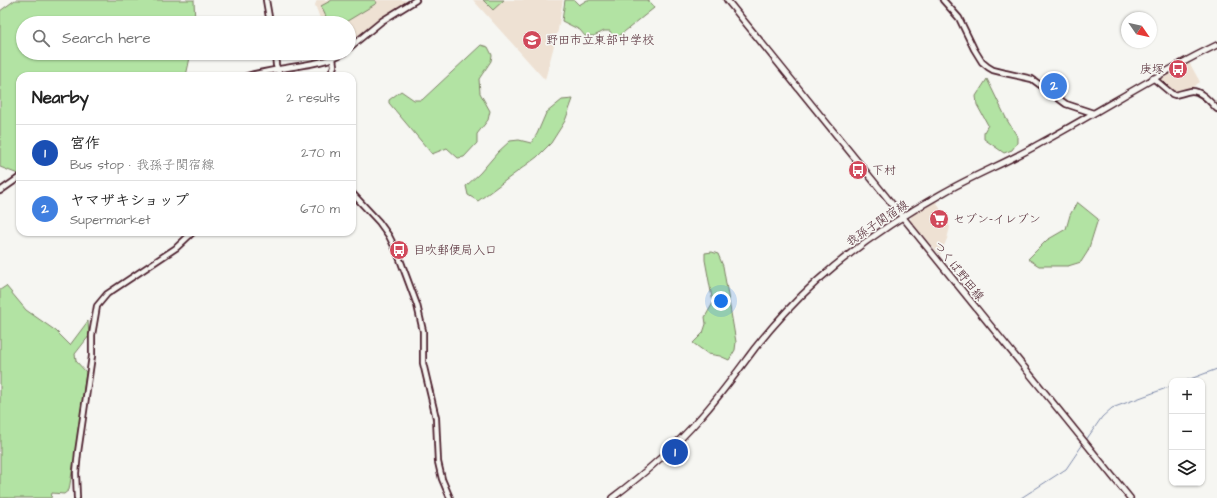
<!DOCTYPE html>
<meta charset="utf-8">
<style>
body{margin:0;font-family:"Architects Daughter","Klee One",sans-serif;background:#f6f6f6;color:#222}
.controls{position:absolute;right:12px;bottom:12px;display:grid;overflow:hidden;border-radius:8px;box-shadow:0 1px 3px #0004}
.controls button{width:36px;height:36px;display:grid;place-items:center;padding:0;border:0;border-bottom:1px solid #e0e0e0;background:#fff;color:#222;font:20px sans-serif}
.compass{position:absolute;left:1121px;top:12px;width:36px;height:36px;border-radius:50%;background:#fff;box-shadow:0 1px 3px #0004;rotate:124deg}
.you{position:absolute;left:721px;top:301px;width:14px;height:14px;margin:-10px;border:3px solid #fff;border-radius:50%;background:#1a73e8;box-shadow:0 0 0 6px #1a73e833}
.badge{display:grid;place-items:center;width:26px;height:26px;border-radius:50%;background:#1a73e8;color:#fff;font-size:13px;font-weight:700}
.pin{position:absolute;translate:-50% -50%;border:2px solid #fff;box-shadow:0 1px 4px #0006}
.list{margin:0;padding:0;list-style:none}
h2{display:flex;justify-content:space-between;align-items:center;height:52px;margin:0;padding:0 16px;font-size:17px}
h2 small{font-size:13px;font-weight:400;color:#767676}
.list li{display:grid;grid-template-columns:26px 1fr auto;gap:12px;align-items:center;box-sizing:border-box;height:56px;padding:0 16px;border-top:1px solid #e0e0e0}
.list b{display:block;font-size:15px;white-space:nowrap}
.list p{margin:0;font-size:13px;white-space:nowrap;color:#767676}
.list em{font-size:13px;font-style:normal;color:#767676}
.icon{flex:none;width:22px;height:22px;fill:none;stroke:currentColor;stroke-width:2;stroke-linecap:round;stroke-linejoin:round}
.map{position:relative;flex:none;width:1217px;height:498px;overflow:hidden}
.search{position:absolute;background:#fff;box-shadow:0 1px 3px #0004;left:16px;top:16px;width:340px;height:44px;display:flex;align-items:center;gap:10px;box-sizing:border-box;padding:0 14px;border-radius:22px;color:#767676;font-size:15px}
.panel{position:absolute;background:#fff;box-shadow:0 1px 3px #0004;left:16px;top:72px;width:340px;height:164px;border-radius:12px}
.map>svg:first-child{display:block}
</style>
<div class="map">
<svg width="1217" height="498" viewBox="0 0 1217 498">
<rect width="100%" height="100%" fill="#f6f6f2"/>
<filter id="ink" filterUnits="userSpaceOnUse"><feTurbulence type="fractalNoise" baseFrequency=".025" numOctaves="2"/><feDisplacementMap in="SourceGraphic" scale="8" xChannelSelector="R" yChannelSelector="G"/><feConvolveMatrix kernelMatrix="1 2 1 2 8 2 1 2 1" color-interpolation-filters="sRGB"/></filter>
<g filter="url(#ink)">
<g fill="#eee1d3">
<polygon points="317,0 405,0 406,2 381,18 349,45 349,23 316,23 321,21 315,5"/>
<polygon points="473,0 563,0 558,30 545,80"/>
<polygon points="1189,62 1200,82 1193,87 1186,91 1178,92 1173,91 1160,81 1160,79"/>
<polygon points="936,201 950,227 947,239 940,255 910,221 912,214"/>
</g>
<g fill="#b2e3a3" stroke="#7e8167">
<polygon points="15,0 194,0 195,23 23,23 23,53 191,53 186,76 20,76 20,173 18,174 0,167 0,11"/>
<polygon points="332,0 375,0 377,3 344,23 329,23 321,6"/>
<polygon points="483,0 504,0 493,10"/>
<polygon points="565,0 574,0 579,5 587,0 648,0 654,8 619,36 613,38 610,31 604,31 594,36 585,36 580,30 562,21"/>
<polygon points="481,45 488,47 492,55 491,61 479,79 480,93 490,111 488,120 477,134 477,143 464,157 458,158 447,148 432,154 389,103 389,100 401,91 414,100 422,100"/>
<polygon points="987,79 1007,120 1017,136 1017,143 1012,150 1004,153 984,139 984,132 988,125 977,105 976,96"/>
<polygon points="573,99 565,121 551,143 537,157 478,201 468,195 466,186 480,173 498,152 510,141 519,140 531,143 537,134 546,113 562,100"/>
<polygon points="1077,202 1098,219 1088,251 1081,262 1068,266 1039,266 1028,259 1047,240 1066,229 1070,215"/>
<polygon points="712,252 718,254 723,266 736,342 735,350 729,360 720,356 708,354 693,343 703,333 706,324 705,317 713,303 705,260 705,253"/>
<polygon points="6,286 26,310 56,331 70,345 88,321 89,336 75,354 76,361 86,372 77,443 69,490 64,494 52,493 51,498 0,498 0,290"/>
</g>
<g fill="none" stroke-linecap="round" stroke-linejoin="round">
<g stroke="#7e8aaa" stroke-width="1">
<polyline points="1185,381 1217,369"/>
<polyline points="1086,440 1102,417 1112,408 1172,386"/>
<polyline points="1021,498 1066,469 1083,444"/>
</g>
<defs>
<g id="secondary">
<polyline points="266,0 270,23"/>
<polyline points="943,0 959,18 974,49 982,62 988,67 993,70 1005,73 1032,79 1066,104 1093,113"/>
<polyline points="349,48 382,21 416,0"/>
<polyline points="275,53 276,65 280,76"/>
<path d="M247 76C258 73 269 71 280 69 301 65 324 64 343 53"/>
<polyline points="330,76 334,66 333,58"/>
<path d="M1153 78 1172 94 1175 95C1180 94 1185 92 1191 91 1201 90 1211 103 1217 109"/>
<polyline points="0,191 20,177"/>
<polyline points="352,193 379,222 389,236 398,254 417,305 423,331 423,363 436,418 438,462 442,479 450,498"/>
<polyline points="77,498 76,473 78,452 92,356 92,335 97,306 107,294 176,248 193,232"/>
</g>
<g id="primary">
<polyline points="727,0 1130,498"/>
<path d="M612 498C644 474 674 448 700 418 720 396 737 372 755 348 774 324 795 301 817 281 856 246 898 218 943 193 974 175 1008 162 1039 144 1099 112 1156 74 1217 45"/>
</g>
</defs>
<use href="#secondary" stroke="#4a1f2b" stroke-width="8"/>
<use href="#primary" stroke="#4a1f2b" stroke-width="8"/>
<use href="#secondary" stroke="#f6f6f2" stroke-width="4.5"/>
<use href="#primary" stroke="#f6f6f2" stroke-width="5"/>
</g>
</g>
<defs>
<symbol id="school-disc" viewBox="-11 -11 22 22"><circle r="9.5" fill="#d1495b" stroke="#f6f6f2"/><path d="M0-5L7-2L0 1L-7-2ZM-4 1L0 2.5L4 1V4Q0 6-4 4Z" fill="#fff"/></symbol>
<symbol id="bus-disc" viewBox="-11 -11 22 22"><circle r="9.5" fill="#d1495b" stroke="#f6f6f2"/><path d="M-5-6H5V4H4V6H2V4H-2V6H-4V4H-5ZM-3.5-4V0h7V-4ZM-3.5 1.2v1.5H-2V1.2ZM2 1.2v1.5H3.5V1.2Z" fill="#fff"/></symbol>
<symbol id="supermarket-disc" viewBox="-11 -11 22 22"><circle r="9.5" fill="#d1495b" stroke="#f6f6f2"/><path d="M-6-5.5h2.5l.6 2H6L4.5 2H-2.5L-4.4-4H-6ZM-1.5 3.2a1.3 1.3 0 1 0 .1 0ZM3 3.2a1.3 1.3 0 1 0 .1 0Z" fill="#fff"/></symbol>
</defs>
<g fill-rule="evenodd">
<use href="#school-disc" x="521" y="29" width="22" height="22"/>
<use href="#bus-disc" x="1167" y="58" width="22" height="22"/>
<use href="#bus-disc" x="847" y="159" width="22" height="22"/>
<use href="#supermarket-disc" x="928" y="208" width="22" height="22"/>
<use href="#bus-disc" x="388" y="239" width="22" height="22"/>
</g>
<g text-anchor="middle" stroke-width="3.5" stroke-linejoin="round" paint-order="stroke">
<g font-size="12" fill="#4a1f2b" stroke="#f6f6f2" text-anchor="start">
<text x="546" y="44">野田市立東部中学校</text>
<text x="1164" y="73" text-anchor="end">庚塚</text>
<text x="872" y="174">下村</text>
<text x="953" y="223">セブン-イレブン</text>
<text x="413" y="254">目吹郵便局入口</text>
</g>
<g font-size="12" fill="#4a1f2b" stroke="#f6f6f2">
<text transform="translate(877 223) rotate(-34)" y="4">我孫子関宿線</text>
<text transform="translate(959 271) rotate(51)" y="4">つくば野田線</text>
</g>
</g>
</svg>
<div class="controls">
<button>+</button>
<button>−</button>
<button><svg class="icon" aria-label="layers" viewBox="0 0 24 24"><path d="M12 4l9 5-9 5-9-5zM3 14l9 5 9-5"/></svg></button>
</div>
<svg class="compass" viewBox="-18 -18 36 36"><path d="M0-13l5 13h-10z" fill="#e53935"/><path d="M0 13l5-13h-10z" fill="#767676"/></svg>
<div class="you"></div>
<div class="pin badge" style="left:675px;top:452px;background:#1a4fb4">1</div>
<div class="pin badge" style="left:1054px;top:86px;background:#3f7fe0">2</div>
<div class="search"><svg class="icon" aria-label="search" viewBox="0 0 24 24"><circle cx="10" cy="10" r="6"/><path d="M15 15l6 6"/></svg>Search here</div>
<section class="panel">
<h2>Nearby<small>2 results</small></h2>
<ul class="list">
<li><span class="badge" style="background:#1a4fb4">1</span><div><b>宮作</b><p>Bus stop · 我孫子関宿線</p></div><em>270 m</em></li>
<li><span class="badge" style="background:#3f7fe0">2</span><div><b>ヤマザキショップ</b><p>Supermarket</p></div><em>670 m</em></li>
</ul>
</section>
</div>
